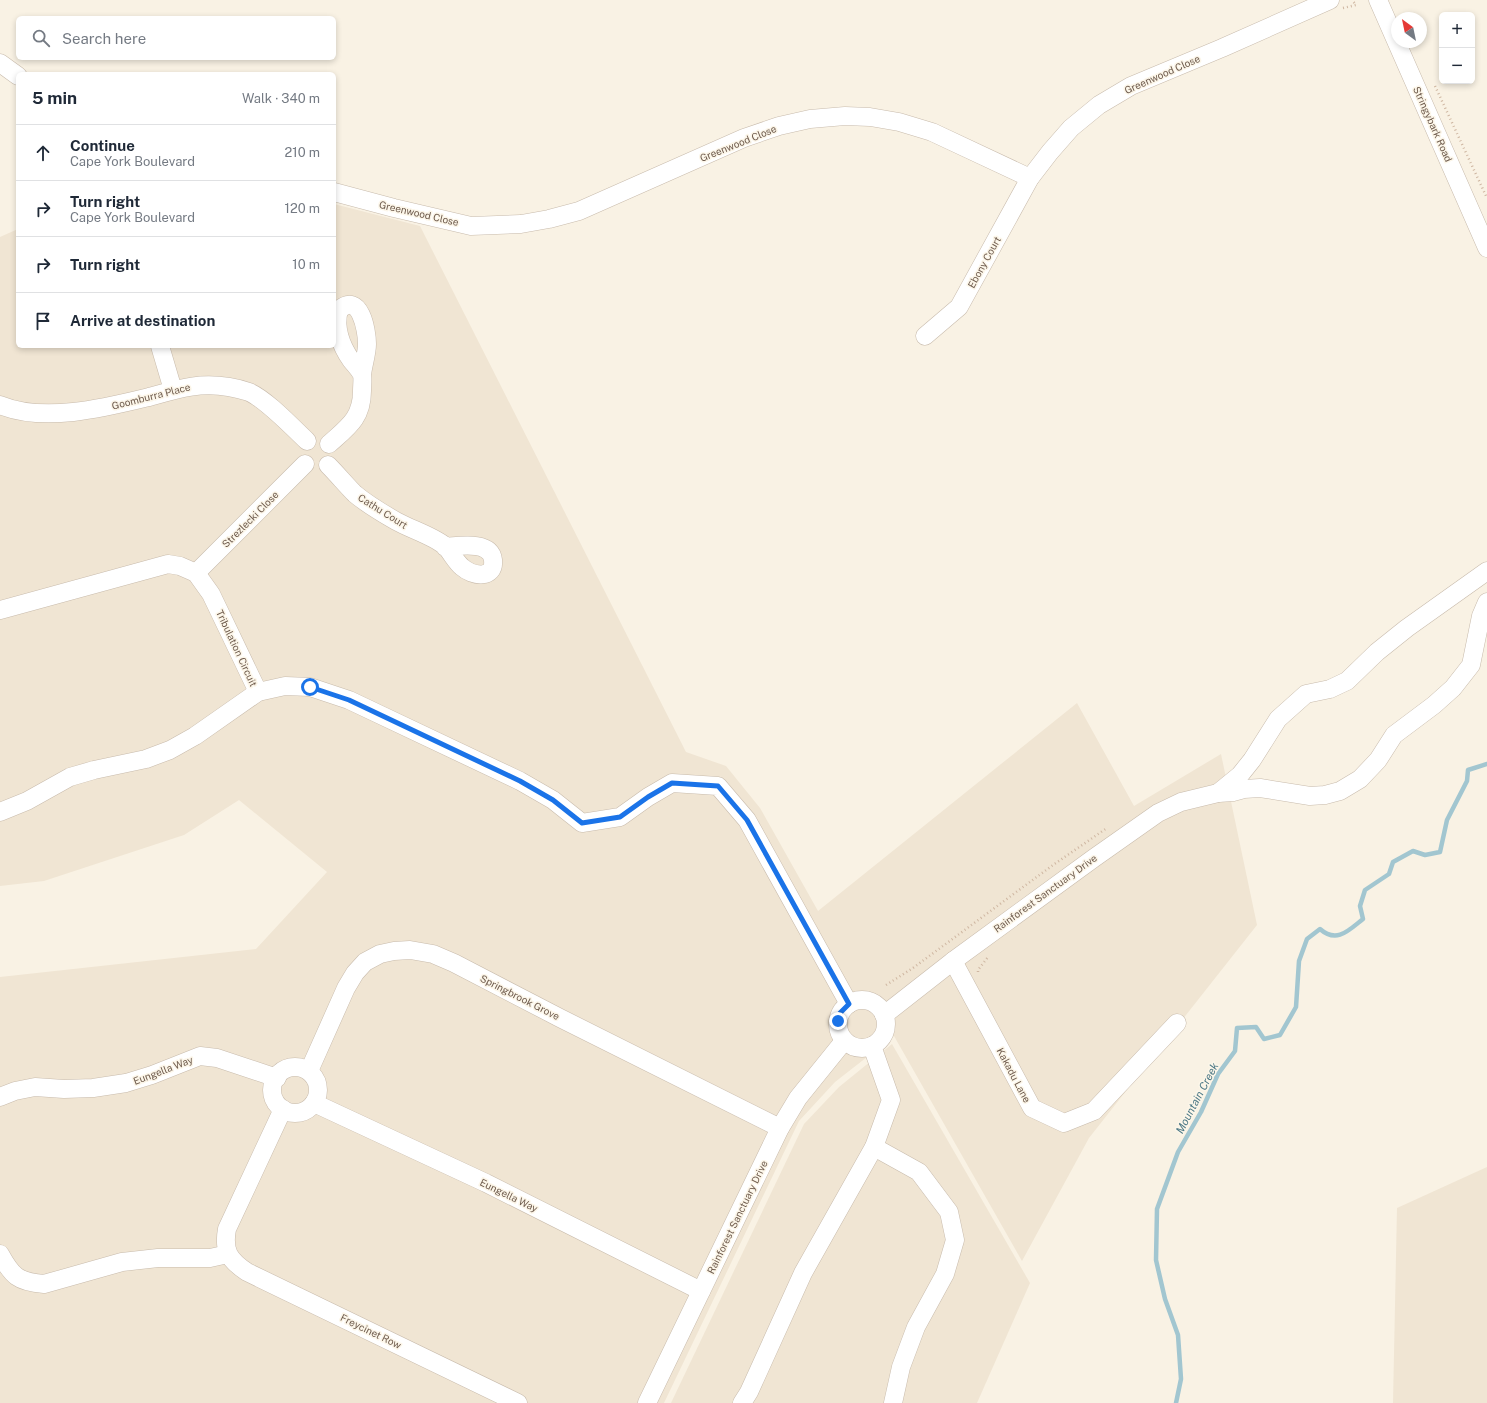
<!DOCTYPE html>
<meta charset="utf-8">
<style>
body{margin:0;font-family:"Public Sans",sans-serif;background:#f6f6f7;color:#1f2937}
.controls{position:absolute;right:12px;top:12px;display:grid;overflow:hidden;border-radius:6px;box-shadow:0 2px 6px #0003}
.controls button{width:36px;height:36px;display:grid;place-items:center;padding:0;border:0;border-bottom:1px solid #e0e1e3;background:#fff;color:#1f2937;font:20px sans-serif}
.compass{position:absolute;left:1391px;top:12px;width:36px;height:36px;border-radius:50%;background:#fff;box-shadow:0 2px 6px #0003;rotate:327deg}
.stop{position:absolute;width:12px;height:12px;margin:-9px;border:3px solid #1a73e8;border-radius:50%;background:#fff}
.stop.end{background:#1a73e8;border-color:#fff;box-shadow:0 1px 4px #0008}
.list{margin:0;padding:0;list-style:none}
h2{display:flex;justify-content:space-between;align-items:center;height:52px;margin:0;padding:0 16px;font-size:17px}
h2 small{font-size:13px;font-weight:400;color:#747a83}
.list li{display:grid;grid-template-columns:26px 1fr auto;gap:12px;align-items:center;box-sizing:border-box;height:56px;padding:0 16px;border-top:1px solid #e0e1e3}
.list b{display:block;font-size:15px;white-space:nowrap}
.list p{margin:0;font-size:13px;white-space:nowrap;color:#747a83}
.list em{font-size:13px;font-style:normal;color:#747a83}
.icon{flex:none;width:22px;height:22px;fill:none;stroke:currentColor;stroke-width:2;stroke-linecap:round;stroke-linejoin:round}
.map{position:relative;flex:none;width:1487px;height:1403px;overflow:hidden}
.search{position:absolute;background:#fff;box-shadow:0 2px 6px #0003;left:16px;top:16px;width:320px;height:44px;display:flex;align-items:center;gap:10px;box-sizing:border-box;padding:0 14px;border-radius:6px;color:#747a83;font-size:15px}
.panel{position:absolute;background:#fff;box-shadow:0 2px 6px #0003;left:16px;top:72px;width:320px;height:276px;border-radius:6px}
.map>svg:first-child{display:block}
</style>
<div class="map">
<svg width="1487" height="1403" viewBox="0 0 1487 1403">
<rect width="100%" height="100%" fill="#f9f2e4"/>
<g fill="#f0e5d3">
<polygon points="334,204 420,226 686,752 726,766 760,808 818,911 1077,703 1134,806 1221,754 1257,925 1089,1138 1022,1261 894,1036 835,1082 799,1121 664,1403 0,1403 0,977 256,949 327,872 239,800 184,835 44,881 0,886 0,237 18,229 18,346 334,346"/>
<polygon points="892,1044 1030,1283 977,1403 671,1403 804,1124 839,1087"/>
<polygon points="1487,1167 1487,1403 1393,1403 1397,1208"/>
</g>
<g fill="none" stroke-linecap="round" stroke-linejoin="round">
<path stroke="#a2c6d0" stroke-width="4.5" d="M1176 1403 1181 1379 1178 1335 1165 1299 1156 1260 1157 1209 1178 1152 1201 1112 1218 1074 1235 1051 1237 1028 1256 1027 1264 1039 1280 1035 1296 1007 1299 961 1307 939 1320 929C1337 944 1349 930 1363 919L1360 906 1365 890 1389 874 1393 862 1413 851 1425 855 1440 852 1447 820 1467 781 1468 770 1487 764"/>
<defs>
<g id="minor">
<polyline points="1378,0 1487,248"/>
<polyline points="0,63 18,76"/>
<polyline points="334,192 394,208 471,226 521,224 549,219 579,211 744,138 779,126 810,119 845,116 870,117 899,122 932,132 1030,178"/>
<polyline points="925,336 959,307 1030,178 1050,152 1071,128 1099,105 1131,86 1222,48 1330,0"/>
<polyline points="160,346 173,390"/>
<path d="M0 405C44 423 104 408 149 397 178 389 198 382 229 387 235 388 243 390 249 392 267 400 292 427 307 441"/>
<path d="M329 444C348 427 362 418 362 391 362 386 363 379 362 375 360 370 354 364 351 360 341 346 334 327 339 310 360 291 367 330 367 344 367 354 363 365 362 375"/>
<path d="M328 465C337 474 346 485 355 494 367 504 382 513 396 521 410 529 433 536 445 546 451 552 455 561 462 567 472 576 495 580 493 560 491 540 458 546 445 547"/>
<polyline points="196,573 305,464"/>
<polyline points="0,610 168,564 180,566 196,573 211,594 258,692"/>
<polyline points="1218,793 1240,775 1252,760 1278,719 1306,694 1330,689 1347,681 1377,652 1407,628 1487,571"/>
<polyline points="0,812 27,801 70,777 94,770 146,759 170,750 195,736 258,692 285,686 310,687 349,700 520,781 553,800 582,823 620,817 648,797 672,783 718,786 747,820 849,1004"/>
<polyline points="953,961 1032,1108 1064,1123 1094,1111 1177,1023"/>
<circle cx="862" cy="1024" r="24"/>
<polyline points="884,1015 953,961 1094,858 1158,813 1181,802 1218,793 1233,792 1244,789 1260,788 1310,796 1325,795 1340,791 1360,779 1378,760 1394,735 1434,705 1453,688 1471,665 1481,616 1487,602"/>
<circle cx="295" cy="1090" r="23"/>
<polyline points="309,1071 346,988 355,973 365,962 380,954 394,951 410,950 433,954 454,963 560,1018 780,1128"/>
<polyline points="0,1097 15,1091 35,1087 64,1089 93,1088 126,1083 152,1075 200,1056 217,1058 277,1078"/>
<polyline points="314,1103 486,1183 701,1291"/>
<path d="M283 1109 227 1229C223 1251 229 1260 247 1272L518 1403"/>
<polyline points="874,1147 919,1172 949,1212 955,1240 945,1274 916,1327 901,1367 893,1403"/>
<path d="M0 1254C12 1276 18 1282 44 1284L122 1262 158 1258H210L228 1254"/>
<polyline points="647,1403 780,1128 798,1098 844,1041"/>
<polyline points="742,1403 749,1392 803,1273 874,1147 891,1100 872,1046"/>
</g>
</defs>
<use href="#minor" stroke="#c8bbac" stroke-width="19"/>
<g stroke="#cfb7a2" stroke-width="2.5" stroke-dasharray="1 3" stroke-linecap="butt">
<polyline points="1343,8 1356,5 1352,0"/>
<polyline points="1435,86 1487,198"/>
<polyline points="978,972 978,970 988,957"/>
<polyline points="886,985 913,968 1053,865 1107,828"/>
</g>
<use href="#minor" stroke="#fff" stroke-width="18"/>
</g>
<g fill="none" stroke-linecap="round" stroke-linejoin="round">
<polyline stroke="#1a73e8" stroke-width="5" points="310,687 349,700 520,781 553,800 582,823 620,817 648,797 672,783 718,786 747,820 849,1004 840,1013 838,1021"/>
</g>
<g text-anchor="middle" stroke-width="3" stroke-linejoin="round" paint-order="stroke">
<g font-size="10" fill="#6e5b4d" stroke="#fcf6e9">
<text transform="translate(1162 74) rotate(-24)" y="4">Greenwood Close</text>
<text transform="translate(1433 124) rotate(66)" y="4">Stringybark Road</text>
<text transform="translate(738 143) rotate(-22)" y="4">Greenwood Close</text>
<text transform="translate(419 213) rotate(13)" y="4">Greenwood Close</text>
<text transform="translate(984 262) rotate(-61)" y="4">Ebony Court</text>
<text transform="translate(151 396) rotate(-14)" y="4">Goomburra Place</text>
<text transform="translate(383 511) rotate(32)" y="4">Cathu Court</text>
<text transform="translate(250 519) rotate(-45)" y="4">Strezlecki Close</text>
<text transform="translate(237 648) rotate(65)" y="4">Tribulation Circuit</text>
<text transform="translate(1045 893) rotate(-36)" y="4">Rainforest Sanctuary Drive</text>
<text transform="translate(520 997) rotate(27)" y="4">Springbrook Grove</text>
<text transform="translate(163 1070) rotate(-21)" y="4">Eungella Way</text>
<text transform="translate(1014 1075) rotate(62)" y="4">Kakadu Lane</text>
<text transform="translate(509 1195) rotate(26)" y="4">Eungella Way</text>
<text transform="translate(737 1217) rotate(-64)" y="4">Rainforest Sanctuary Drive</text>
<text transform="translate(371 1331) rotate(26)" y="4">Freycinet Row</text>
</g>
<g font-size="11" font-style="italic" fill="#4c7885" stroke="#fcf6e9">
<text transform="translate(1197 1098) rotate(-62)" y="4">Mountain Creek</text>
</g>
</g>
</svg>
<div class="controls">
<button>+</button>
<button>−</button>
</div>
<svg class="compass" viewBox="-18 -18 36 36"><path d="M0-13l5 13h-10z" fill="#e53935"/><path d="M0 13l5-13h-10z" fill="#747a83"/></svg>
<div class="stop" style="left:310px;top:687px"></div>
<div class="stop end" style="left:838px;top:1021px"></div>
<div class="search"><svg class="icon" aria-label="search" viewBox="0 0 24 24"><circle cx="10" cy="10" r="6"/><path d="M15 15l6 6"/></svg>Search here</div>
<section class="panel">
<h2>5 min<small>Walk · 340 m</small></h2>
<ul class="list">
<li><svg class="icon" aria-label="ahead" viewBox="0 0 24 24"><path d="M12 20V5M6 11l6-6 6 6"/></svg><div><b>Continue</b><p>Cape York Boulevard</p></div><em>210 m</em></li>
<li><svg class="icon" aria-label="right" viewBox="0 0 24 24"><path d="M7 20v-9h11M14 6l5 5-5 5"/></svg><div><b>Turn right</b><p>Cape York Boulevard</p></div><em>120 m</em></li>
<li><svg class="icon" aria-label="right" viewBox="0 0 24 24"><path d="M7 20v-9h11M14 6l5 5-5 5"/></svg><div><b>Turn right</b></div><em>10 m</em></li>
<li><svg class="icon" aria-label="arrive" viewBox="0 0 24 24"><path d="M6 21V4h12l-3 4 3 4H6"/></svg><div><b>Arrive at destination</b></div></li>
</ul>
</section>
</div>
